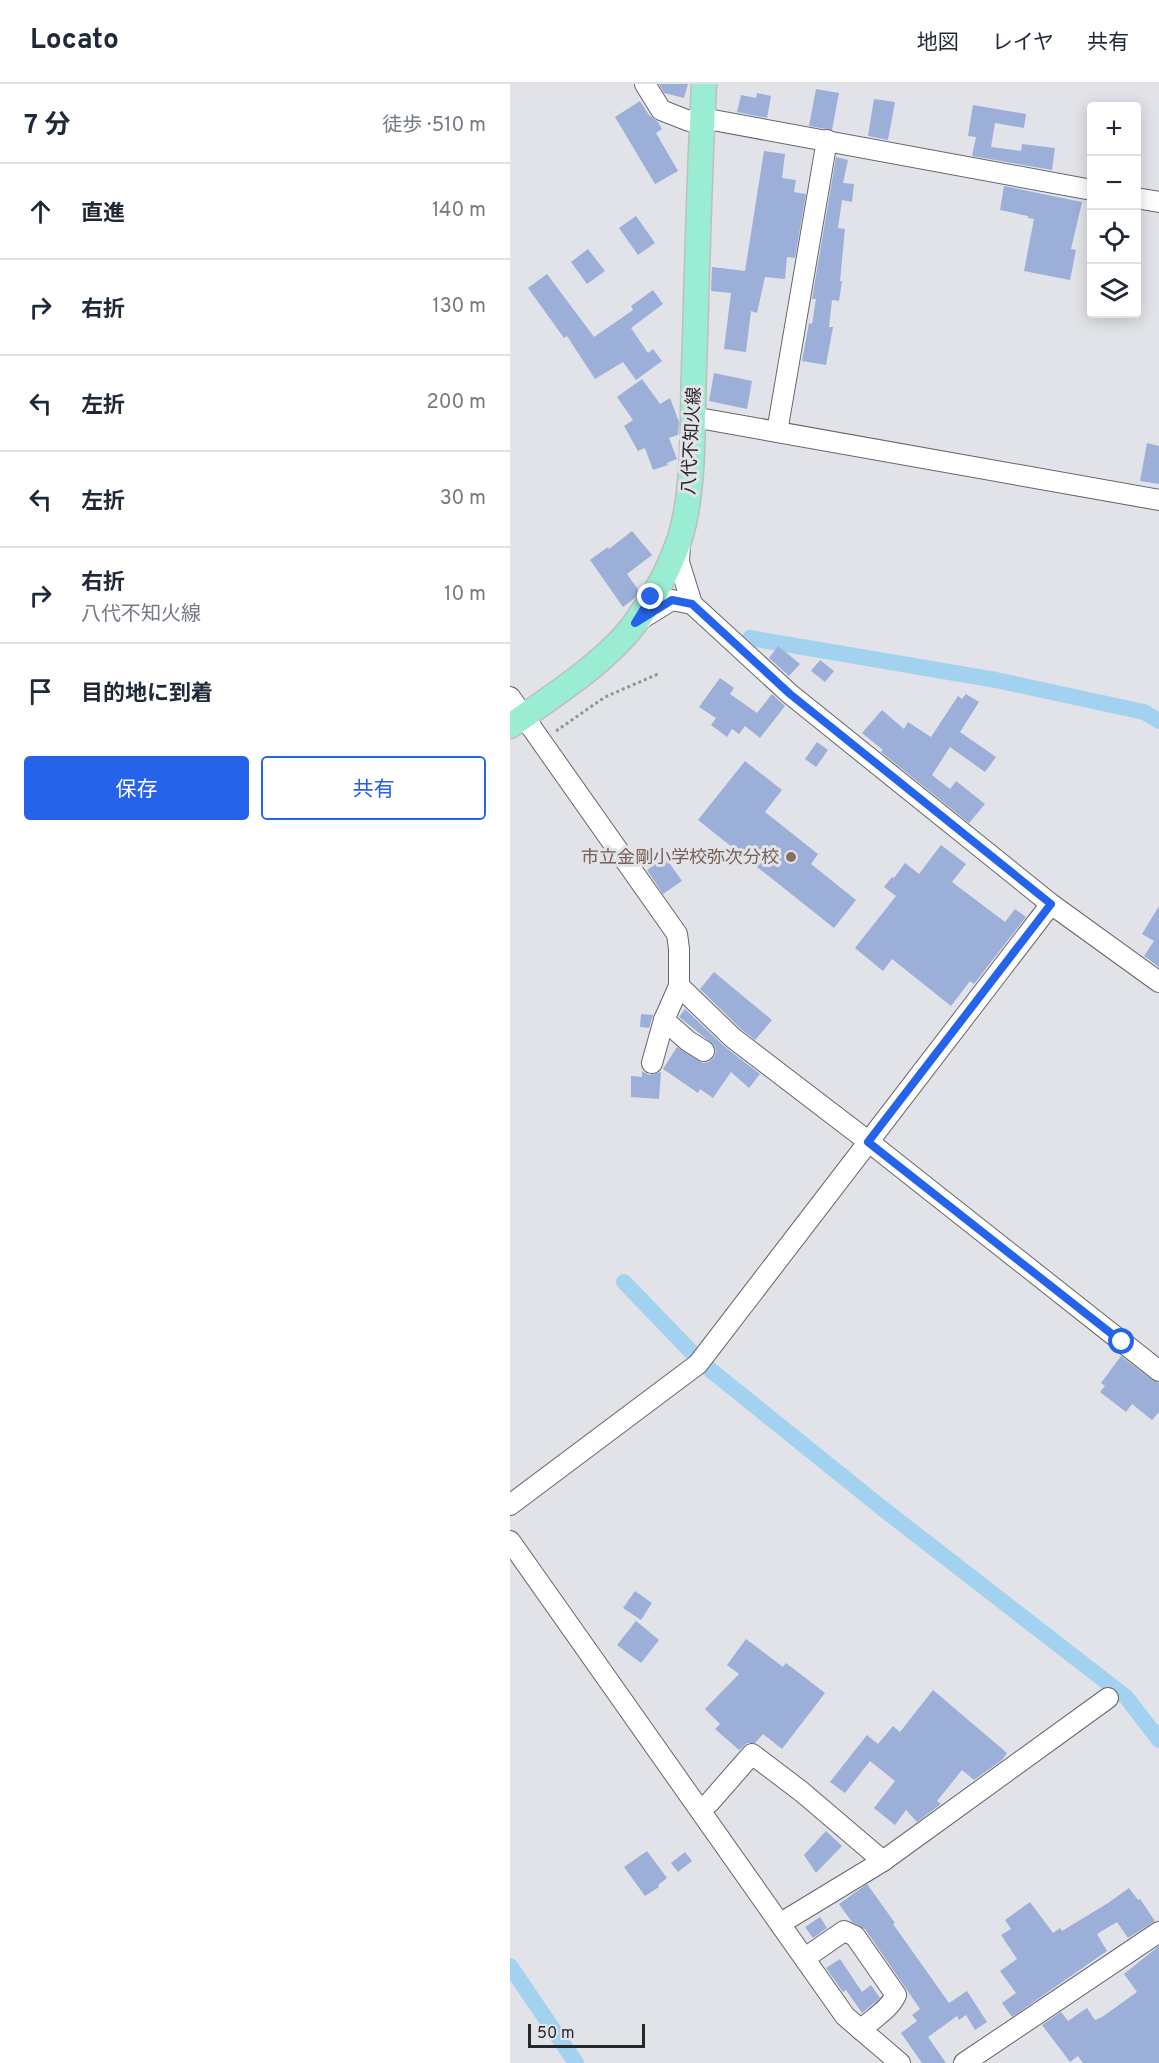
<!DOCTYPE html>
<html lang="ja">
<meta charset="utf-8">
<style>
body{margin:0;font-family:Overpass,"Noto Sans JP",sans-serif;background:#f6f6f7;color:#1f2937}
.controls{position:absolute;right:18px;top:18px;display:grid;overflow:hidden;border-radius:6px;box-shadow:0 3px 15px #0003}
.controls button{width:54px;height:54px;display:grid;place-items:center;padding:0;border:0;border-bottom:2px solid #e0e1e3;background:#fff;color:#1f2937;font:30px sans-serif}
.scale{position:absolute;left:18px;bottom:15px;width:117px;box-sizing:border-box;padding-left:6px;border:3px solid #262728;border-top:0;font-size:16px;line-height:21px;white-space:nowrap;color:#262728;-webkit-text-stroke:4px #e1e3e8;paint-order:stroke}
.stop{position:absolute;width:18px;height:18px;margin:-14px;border:4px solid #2563eb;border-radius:50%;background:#fff}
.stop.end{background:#2563eb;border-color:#fff;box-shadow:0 2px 6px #0008}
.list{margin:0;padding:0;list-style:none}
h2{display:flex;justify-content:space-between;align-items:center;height:78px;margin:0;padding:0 24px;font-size:26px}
h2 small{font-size:20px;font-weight:400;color:#747a83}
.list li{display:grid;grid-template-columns:39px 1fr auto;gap:18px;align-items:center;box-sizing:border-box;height:96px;padding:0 24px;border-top:2px solid #e0e1e3}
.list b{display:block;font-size:22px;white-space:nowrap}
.list p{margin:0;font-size:20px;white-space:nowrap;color:#747a83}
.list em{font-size:20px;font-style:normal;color:#747a83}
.actions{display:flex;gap:12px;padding:18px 24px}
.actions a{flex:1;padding:14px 0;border:2px solid #2563eb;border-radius:6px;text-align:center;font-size:21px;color:#2563eb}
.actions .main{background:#2563eb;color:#fff}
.icon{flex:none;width:33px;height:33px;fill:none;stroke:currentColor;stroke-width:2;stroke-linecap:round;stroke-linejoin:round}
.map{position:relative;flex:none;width:649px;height:1979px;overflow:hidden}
header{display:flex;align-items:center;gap:36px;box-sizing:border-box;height:84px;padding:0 30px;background:#fff;border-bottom:2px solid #e0e1e3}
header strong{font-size:28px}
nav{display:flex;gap:33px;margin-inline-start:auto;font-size:21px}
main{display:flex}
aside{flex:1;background:#fff}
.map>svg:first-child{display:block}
</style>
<header>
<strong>Locato</strong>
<nav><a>地図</a><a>レイヤ</a><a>共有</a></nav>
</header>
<main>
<aside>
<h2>7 分<small>徒歩 · 510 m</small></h2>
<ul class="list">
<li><svg class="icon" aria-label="ahead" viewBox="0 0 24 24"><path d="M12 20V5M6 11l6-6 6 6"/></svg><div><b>直進</b></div><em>140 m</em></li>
<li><svg class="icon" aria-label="right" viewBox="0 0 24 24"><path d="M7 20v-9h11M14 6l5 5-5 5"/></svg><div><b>右折</b></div><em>130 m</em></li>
<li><svg class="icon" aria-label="left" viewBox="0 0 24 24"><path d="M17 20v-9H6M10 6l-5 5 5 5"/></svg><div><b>左折</b></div><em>200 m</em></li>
<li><svg class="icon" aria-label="left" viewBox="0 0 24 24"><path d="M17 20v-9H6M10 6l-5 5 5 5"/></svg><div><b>左折</b></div><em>30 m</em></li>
<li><svg class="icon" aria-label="right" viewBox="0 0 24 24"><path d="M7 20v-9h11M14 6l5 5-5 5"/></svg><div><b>右折</b><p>八代不知火線</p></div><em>10 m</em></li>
<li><svg class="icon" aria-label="arrive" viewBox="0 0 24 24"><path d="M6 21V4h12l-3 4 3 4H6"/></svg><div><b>目的地に到着</b></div></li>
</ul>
<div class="actions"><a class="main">保存</a><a>共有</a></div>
</aside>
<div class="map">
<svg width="649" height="1979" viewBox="0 0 649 1979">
<rect width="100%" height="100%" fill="#e1e3e8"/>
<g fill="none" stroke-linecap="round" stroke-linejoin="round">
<g stroke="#a3d2f0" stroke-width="16">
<polyline points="240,554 486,596 634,628 649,637"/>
<polyline points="114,1198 193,1280 377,1428 616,1613 649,1656"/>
<polyline points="0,1882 66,1979"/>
</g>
</g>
<g fill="#9cafd9">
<polygon points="149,0 178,0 174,14 154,9"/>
<polygon points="306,5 329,9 322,46 299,42"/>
<polygon points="247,9 261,12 257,34 227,28 231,11 246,14"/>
<polygon points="364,15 385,18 378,56 358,52"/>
<polygon points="130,17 139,31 148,38 152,45 146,49 168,87 145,100 105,33"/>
<polygon points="463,21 516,30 514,44 485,39 481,63 511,67 512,60 545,64 542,86 462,72 466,53 458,52"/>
<polygon points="254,67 275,70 272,94 286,96 284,108 296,110 285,174 277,173 275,195 255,193 247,229 241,227 236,268 214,265 221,209 201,207 202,183 235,187"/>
<polygon points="326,73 338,76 333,99 344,100 342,118 332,116 328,144 335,145 330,197 332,197 329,217 322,216 319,243 323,243 316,281 292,277 299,239 302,240 306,215 302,215"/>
<polygon points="494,102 572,118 561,165 566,166 560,196 514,187 524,135 518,134 518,132 490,126"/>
<polygon points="126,132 145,159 128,171 109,144"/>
<polygon points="78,165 95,187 77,200 61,178"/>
<polygon points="37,190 84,253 123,226 121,222 143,206 153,220 121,244 138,269 143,265 152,277 126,296 113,278 85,295 57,252 54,254 18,204"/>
<polygon points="204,289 242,297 237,325 199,317"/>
<polygon points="132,295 150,320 160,314 169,338 168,351 159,354 167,375 157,379 158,381 143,386 135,364 128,367 114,342 123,336 107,313"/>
<polygon points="637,359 649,362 649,400 630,397"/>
<polygon points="122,447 142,471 117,490 129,507 125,514 113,523 80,476 98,463 99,465"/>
<polygon points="268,562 290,580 279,592 259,574"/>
<polygon points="310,576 324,587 315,598 301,587"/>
<polygon points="210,594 224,604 220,610 247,629 262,610 275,622 250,654 235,642 229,650 222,645 217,653 201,641 206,634 189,623"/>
<polygon points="456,610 469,618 450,648 486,673 475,688 440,663 422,691 440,705 446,697 475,720 459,739 371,668 373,666 352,649 372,626 394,645 398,638 421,653 448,612 452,615"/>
<polygon points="307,658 318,666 306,683 295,675"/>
<polygon points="235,677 272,706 255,728 308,770 301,780 346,816 324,844 188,736"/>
<polygon points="431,761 456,780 442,798 495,838 505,825 516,833 464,900 460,897 441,922 382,875 373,887 345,864 386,812 374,803 382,793 384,794 395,779 409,790"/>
<polygon points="155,773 172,797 153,810 137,786"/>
<polygon points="649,822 649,883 634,872 644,857 632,850"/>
<polygon points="204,888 262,936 245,956 231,945 190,905"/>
<polygon points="175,925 215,963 250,990 239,1004 221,988 203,1014 190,1005 188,1009 153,985 167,963 193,979 199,978 204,973 206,967 204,961 169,933"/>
<polygon points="131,930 143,931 139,944 130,943"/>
<polygon points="132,987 139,991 151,988 149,1015 121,1013 121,992 132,993"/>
<polygon points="611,1272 642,1296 649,1299 649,1328 642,1336 622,1320 616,1328 590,1308 595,1302 591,1299"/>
<polygon points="125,1507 142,1519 131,1536 113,1524"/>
<polygon points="126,1537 149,1556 131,1579 107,1561"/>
<polygon points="236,1555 273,1583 276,1579 315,1609 272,1665 253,1650 245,1659 237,1659 229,1666 205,1645 210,1640 195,1625 229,1590 217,1581"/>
<polygon points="423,1606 497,1669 492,1676 464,1696 452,1686 427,1717 431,1720 407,1738 396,1726 385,1741 364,1724 385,1697 360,1677 335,1709 320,1698 357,1651 368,1660 383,1642 390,1648"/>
<polygon points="316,1747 332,1762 306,1789 294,1771"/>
<polygon points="137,1767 157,1794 148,1801 149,1803 135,1812 114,1783"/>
<polygon points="175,1768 182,1777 168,1788 161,1779"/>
<polygon points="357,1800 385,1839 383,1840 439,1919 457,1907 477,1938 465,1946 456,1931 449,1936 447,1932 418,1953 436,1979 412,1979 391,1949 407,1937 402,1931 410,1925 355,1845 342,1838 329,1820"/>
<polygon points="619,1804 628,1816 630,1815 645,1837 618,1854 607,1838 587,1850 597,1867 502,1933 492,1919 506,1909 490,1887 507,1875 491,1851 501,1845 495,1836 520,1818 543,1849 550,1844 552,1847 598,1819"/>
<polygon points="310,1833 317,1844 303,1854 295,1843"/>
<polygon points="649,1862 649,1979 573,1979 568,1972 560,1978 532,1941 551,1928 558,1937 577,1924 585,1936 592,1933 627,1908 614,1890"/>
<polygon points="330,1875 352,1908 361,1901 370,1914 352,1929 336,1906 333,1908 316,1884"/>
</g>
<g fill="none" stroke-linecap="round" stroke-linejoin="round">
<defs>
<g id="minor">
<polyline points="135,0 151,26 179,37 192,34 582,106"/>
<polyline points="626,114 649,118"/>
<polyline points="183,333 649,416"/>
<polyline points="267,348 317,56"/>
<polyline points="170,457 169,478 182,520 280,610 541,820 649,898"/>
<polyline points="128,537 162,516 182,520"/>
<polyline points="0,613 167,850 169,865 169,902 223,954 359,1058 649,1287"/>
<polyline points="154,936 178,957 194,967"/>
<polyline points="142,979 154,936 169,902"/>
<polyline points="0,1421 188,1280 541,820"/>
<polyline points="0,1457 335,1932 390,1979"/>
<polyline points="190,1726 200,1718 242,1670 292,1708 373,1777"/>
<polyline points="271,1839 373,1777 598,1614"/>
<path d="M295 1874 334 1847 345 1852 386 1911C379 1926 363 1934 351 1946"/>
<polyline points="454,1979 649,1848"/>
</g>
<path id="major" d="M0 642C40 614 97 578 126 538 144 513 160 484 170 454 185 405 182 338 184 287 187 191 189 95 194 0"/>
</defs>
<use href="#minor" stroke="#64666a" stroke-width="22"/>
<use href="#major" stroke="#bebebe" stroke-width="27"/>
<polyline stroke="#929497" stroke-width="3" stroke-dasharray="3 3" stroke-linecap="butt" points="46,647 95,613 148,590"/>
<use href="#minor" stroke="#fff" stroke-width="20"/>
<use href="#major" stroke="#9aedd2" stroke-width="24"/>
</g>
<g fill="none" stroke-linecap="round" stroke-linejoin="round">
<polyline stroke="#2563eb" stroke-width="8" points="141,513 125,539 162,516 182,520 280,610 541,820 358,1058 612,1258"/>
</g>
<circle fill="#8d6e63" stroke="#e1e3e8" stroke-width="2" cx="281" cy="773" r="6"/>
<g text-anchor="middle" stroke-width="6" stroke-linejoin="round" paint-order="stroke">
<g font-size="18" fill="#262728" stroke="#e1e3e8">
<text transform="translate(181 357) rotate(-87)" y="6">八代不知火線</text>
</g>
<g font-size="18" fill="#785e54" stroke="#e1e3e8" text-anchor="end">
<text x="269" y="779">市立金剛小学校弥次分校</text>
</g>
</g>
</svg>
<div class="controls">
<button>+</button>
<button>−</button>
<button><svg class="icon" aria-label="locate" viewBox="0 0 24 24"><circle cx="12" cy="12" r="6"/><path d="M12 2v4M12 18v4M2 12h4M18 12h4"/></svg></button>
<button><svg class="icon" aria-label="layers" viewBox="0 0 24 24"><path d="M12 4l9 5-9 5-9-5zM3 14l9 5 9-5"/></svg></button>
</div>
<div class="scale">50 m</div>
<div class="stop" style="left:612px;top:1258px"></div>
<div class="stop end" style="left:141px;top:513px"></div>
</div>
</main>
